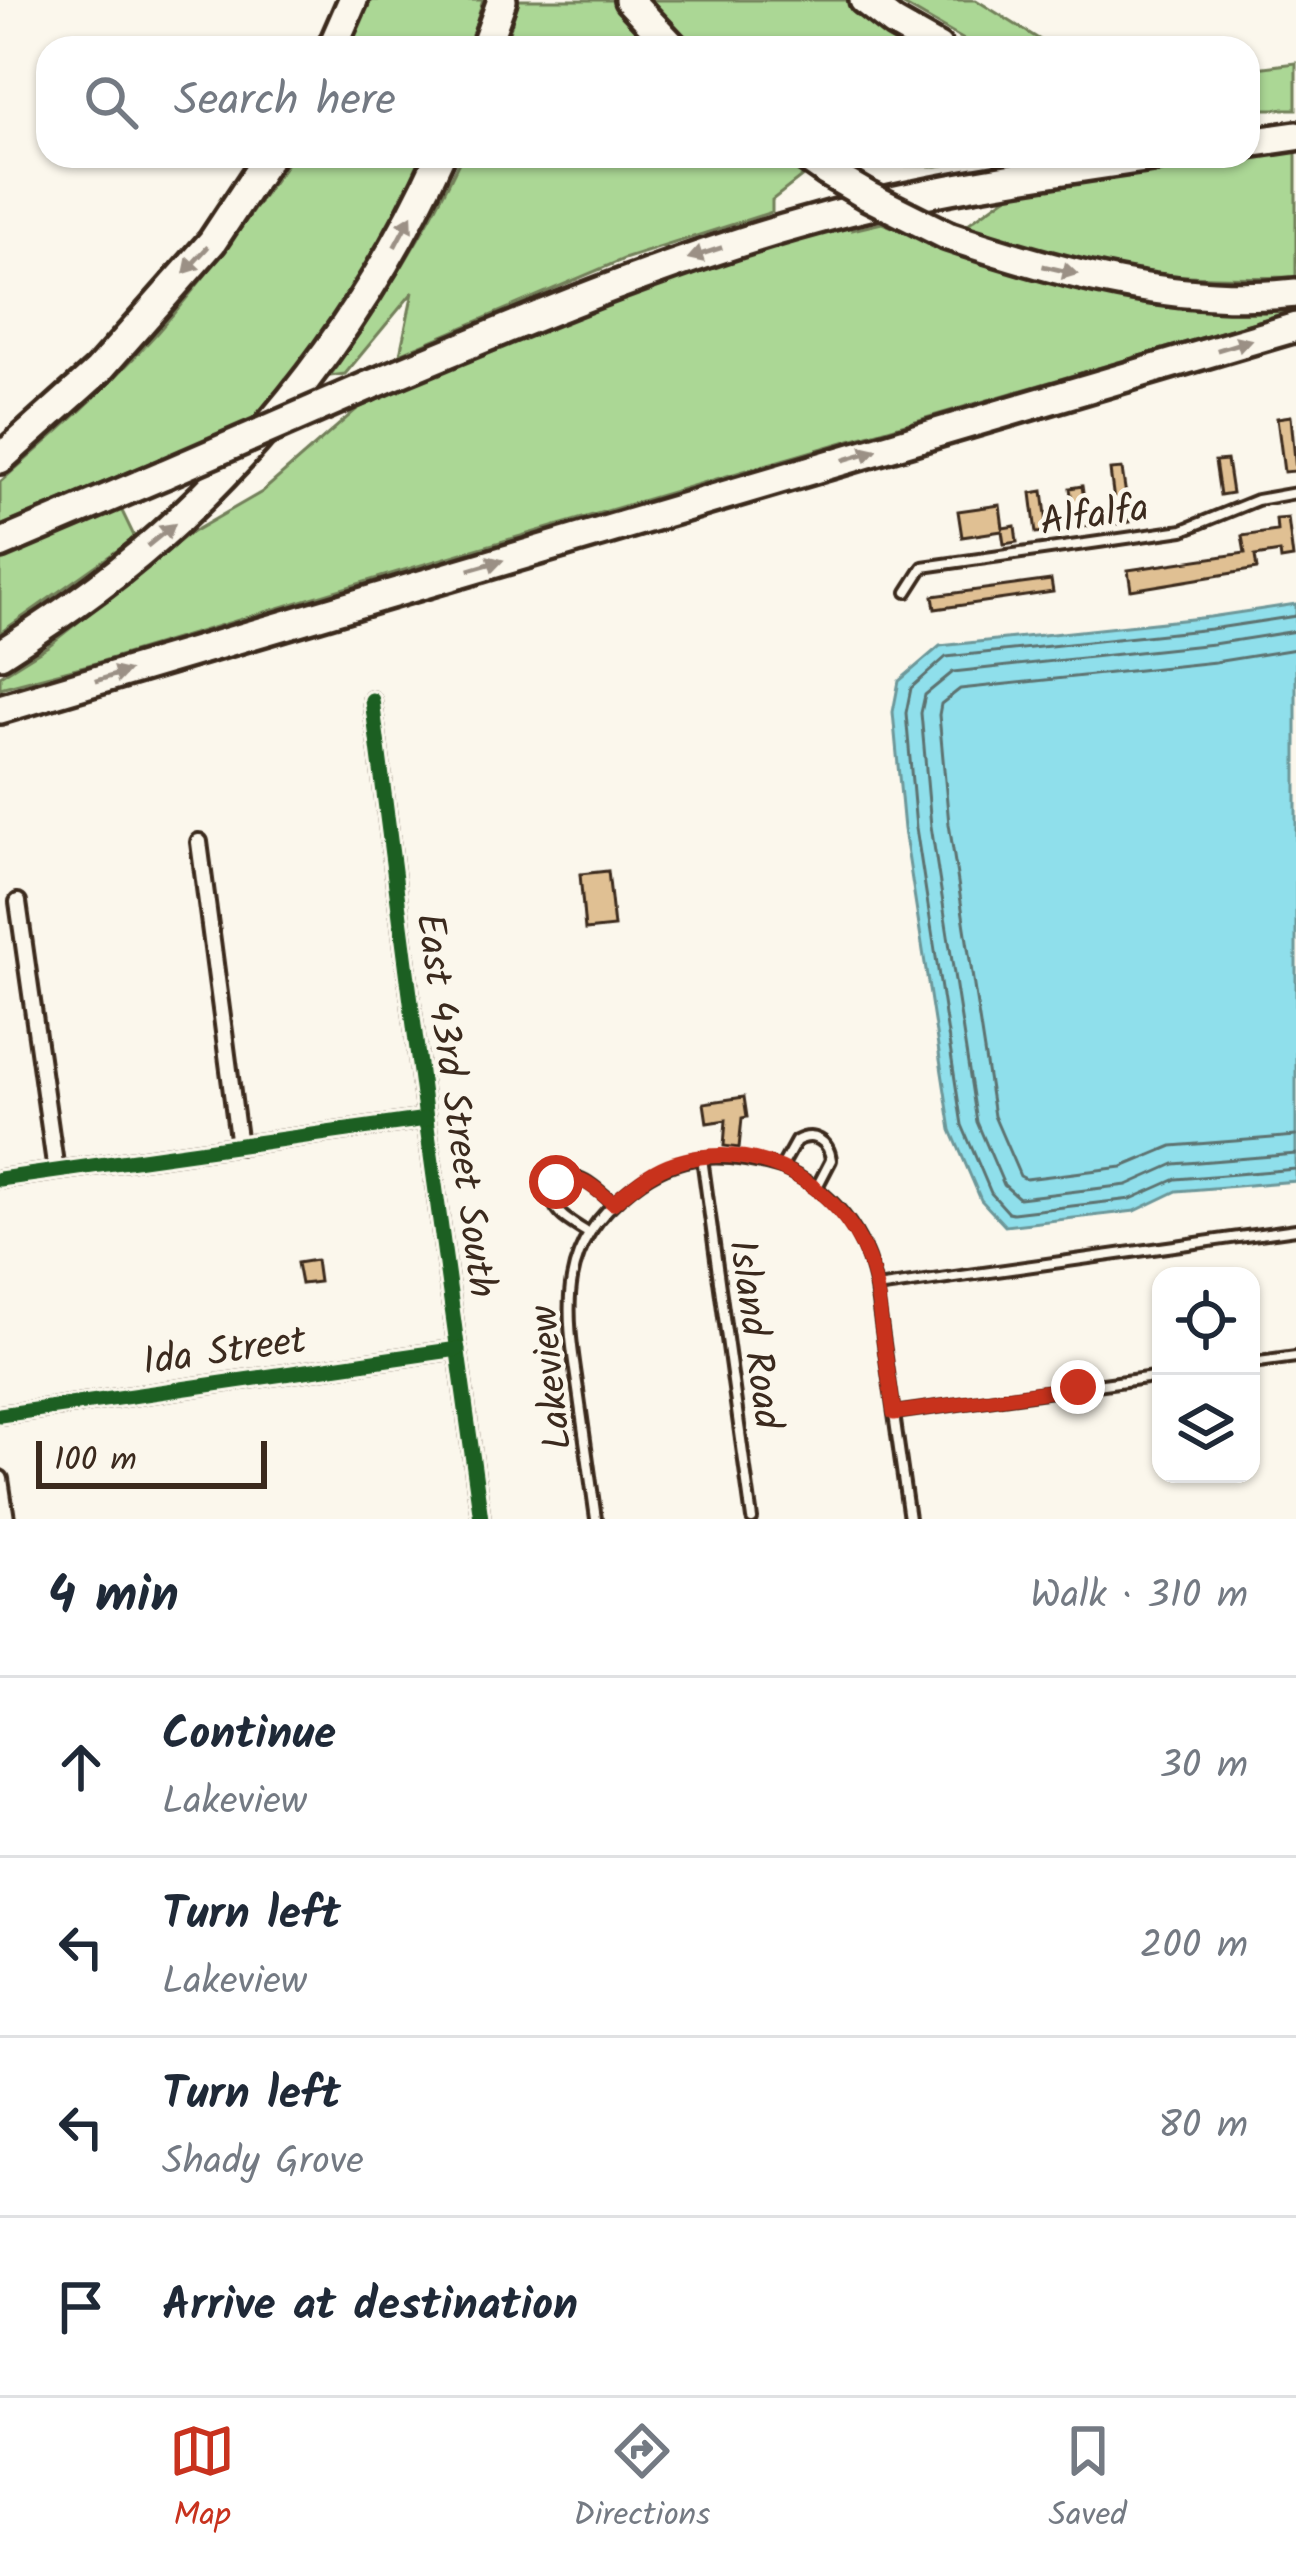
<!DOCTYPE html>
<meta charset="utf-8">
<style>
body{margin:0;font-family:Kalam,sans-serif;background:#f6f6f7;color:#1f2937}
.controls{position:absolute;right:36px;bottom:36px;display:grid;overflow:hidden;border-radius:24px;box-shadow:0 3px 9px #0004}
.controls button{width:108px;height:108px;display:grid;place-items:center;padding:0;border:0;border-bottom:3px solid #e0e1e3;background:#fff;color:#1f2937;font:60px sans-serif}
.scale{position:absolute;left:36px;bottom:30px;width:231px;box-sizing:border-box;padding-left:12px;border:6px solid #3b2a1e;border-top:0;font-size:33px;line-height:42px;white-space:nowrap;color:#3b2a1e;-webkit-text-stroke:9px #fbf7ec;paint-order:stroke}
.stop{position:absolute;width:36px;height:36px;margin:-27px;border:9px solid #c8321e;border-radius:50%;background:#fff}
.stop.end{background:#c8321e;border-color:#fff;box-shadow:0 3px 12px #0008}
.list{margin:0;padding:0;list-style:none}
h2{display:flex;justify-content:space-between;align-items:center;height:156px;margin:0;padding:0 48px;font-size:51px}
h2 small{font-size:39px;font-weight:400;color:#747a83}
.list li{display:grid;grid-template-columns:78px 1fr auto;gap:36px;align-items:center;box-sizing:border-box;height:180px;padding:0 48px;border-top:3px solid #e0e1e3}
.list b{display:block;font-size:45px;white-space:nowrap}
.list p{margin:0;font-size:39px;white-space:nowrap;color:#747a83}
.list em{font-size:39px;font-style:normal;color:#747a83}
.icon{flex:none;width:66px;height:66px;fill:none;stroke:currentColor;stroke-width:2;stroke-linecap:round;stroke-linejoin:round}
.map{position:relative;flex:none;width:1296px;height:1519px;overflow:hidden}
.search{position:absolute;background:#fff;box-shadow:0 3px 9px #0004;left:36px;right:36px;top:36px;height:132px;display:flex;align-items:center;gap:30px;box-sizing:border-box;padding:0 42px;border-radius:36px;color:#747a83;font-size:45px}
.sheet{height:876px;background:#fff}
nav{display:flex;justify-content:space-around;align-items:center;box-sizing:border-box;height:168px;border-top:3px solid #e0e1e3;background:#fff;font-size:33px;color:#747a83}
nav a{display:grid;justify-items:center;gap:6px}
nav .on{color:#c8321e}
.map>svg:first-child{display:block}
</style>
<div class="map">
<svg width="1296" height="1519" viewBox="0 0 1296 1519">
<rect width="100%" height="100%" fill="#fbf7ec"/>
<filter id="ink" filterUnits="userSpaceOnUse"><feTurbulence type="fractalNoise" baseFrequency=".00833" numOctaves="2"/><feDisplacementMap in="SourceGraphic" scale="24" xChannelSelector="R" yChannelSelector="G"/><feConvolveMatrix kernelMatrix="1 2 1 2 8 2 1 2 1" color-interpolation-filters="sRGB"/></filter>
<g filter="url(#ink)">
<g fill="#abd795" stroke="#73805a" stroke-width="3">
<polygon points="371,0 483,0 469,48 348,48"/>
<polygon points="519,0 614,0 659,48 504,48"/>
<polygon points="651,0 852,0 919,48 694,48"/>
<polygon points="895,0 976,0 1050,46 1060,48 978,48"/>
<polygon points="1296,63 1296,109 1248,109 1248,69"/>
<path d="M1296 148V277C1238 278 1176 278 1118 269 1066 261 1014 245 965 226L1020 187 1134 174 1193 162Z"/>
<path d="M292 156H424L410 188 350 294 262 416 0 526V482C61 430 122 375 174 313 217 263 254 210 292 156Z"/>
<path d="M462 156H781L808 172 772 200V212L624 259 400 354 413 292 345 374 330 376C379 305 425 234 462 156Z"/>
<polygon points="829,156 998,156 937,166 843,165"/>
<polygon points="882,223 1005,269 1072,287 1296,302 1296,310 401,571 96,663 0,688 0,676 48,646 186,536 262,492 358,408 614,297 726,260 849,224 852,230"/>
<polygon points="120,507 135,538 0,633 0,557"/>
</g>
<polygon fill="#8fdfeb" stroke="#6d9799" stroke-width="3" points="1296,604 1296,1181 1177,1191 1135,1211 1005,1226 981,1200 951,1130 904,829 893,712 899,681 940,646 1210,617"/>
<g fill="none" stroke-linecap="round" stroke-linejoin="round">
<g stroke="#5d7270" stroke-width="3">
<polyline points="1296,616 1211,629 946,657 911,688 906,713 916,828 962,1125 991,1193 1008,1212 1013,1213 1131,1199 1176,1179 1296,1169"/>
<polyline points="1296,631 1213,644 953,672 925,695 921,713 931,826 977,1122 1004,1185 1019,1198 1127,1185 1174,1164 1296,1154"/>
<polyline points="1296,649 1215,662 960,689 941,704 939,715 949,824 994,1116 1020,1176 1026,1179 1122,1167 1172,1146 1296,1136"/>
</g>
</g>
<g fill="#e0c093" stroke="#3b2a1e" stroke-width="3">
<polygon points="1291,416 1296,471 1284,472 1277,418"/>
<polygon points="1227,460 1232,493 1220,495 1215,461"/>
<polygon points="1122,469 1130,522 1117,524 1110,470"/>
<polygon points="1082,486 1088,526 1076,528 1070,488"/>
<polygon points="1043,491 1048,532 1036,533 1031,493"/>
<polygon points="1000,505 1003,528 1015,526 1017,542 1004,544 1002,531 962,537 958,511"/>
<polygon points="1288,518 1293,558 1281,560 1280,552 1255,556 1257,569 1131,590 1128,570 1245,553 1242,536 1277,531 1276,519"/>
<polygon points="1051,580 1053,592 935,609 933,596"/>
<polygon points="608,871 614,927 585,930 580,874"/>
<polygon points="744,1097 747,1117 742,1118 739,1148 724,1146 726,1120 707,1123 704,1103"/>
<polygon points="316,1260 319,1282 301,1284 297,1263"/>
</g>
<g fill="none" stroke-linecap="round" stroke-linejoin="round">
<defs>
<g id="service">
<polyline points="907,592 923,567 1183,530 1257,500 1296,493"/>
<polyline points="702,1158 752,1519"/>
<path d="M781 1168C833 1190 866 1233 876 1288L909 1519"/>
<path d="M588 1233C571 1222 552 1215 551 1191 569 1160 594 1187 612 1202"/>
<polyline points="876,1288 1296,1229"/>
<polyline points="1251,1363 1296,1357"/>
<polyline points="894,1413 1161,1376"/>
<path d="M596 1519C590 1476 584 1433 578 1390 565 1305 557 1246 632 1188 679 1151 725 1152 781 1168L796 1141C814 1131 829 1141 831 1160L817 1187"/>
</g>
<g id="minor">
<polyline points="372,700 426,1119 481,1519"/>
<polyline points="199,842 239,1146"/>
<polyline points="18,902 56,1171"/>
<polyline points="0,1179 426,1119"/>
<polyline points="0,1415 458,1349"/>
<polyline points="0,1479 6,1519"/>
</g>
<g id="motorway">
<polyline points="629,0 674,48"/>
<polyline points="864,0 894,23 938,48"/>
<polyline points="332,48 353,0"/>
<polyline points="485,48 502,0"/>
<polyline points="1248,143 1296,136"/>
<polyline points="804,156 827,172"/>
<path d="M948 236C1059 273 1178 306 1296 293"/>
<path d="M368 386C515 325 661 262 815 220 927 189 1043 173 1158 156"/>
<polyline points="0,459 98,371 212,242 269,156"/>
<polyline points="0,544 165,474"/>
<path d="M0 654C62 615 124 571 177 521 287 419 379 292 440 156"/>
<polyline points="0,709 1296,327"/>
</g>
</defs>
<use href="#service" stroke="#3b2a1e" stroke-width="16"/>
<use href="#minor" stroke="#3b2a1e" stroke-width="22"/>
<use href="#motorway" stroke="#3b2a1e" stroke-width="36"/>
<use href="#service" stroke="#fbf7ec" stroke-width="8"/>
<use href="#minor" stroke="#fbf7ec" stroke-width="14"/>
<use href="#motorway" stroke="#fbf7ec" stroke-width="27"/>
<defs>
<g id="motorway-bridge">
<polyline points="827,172 868,196 948,236"/>
<polyline points="165,474 368,386"/>
</g>
</defs>
<use href="#motorway-bridge" stroke="#3b2a1e" stroke-width="36" stroke-linecap="butt"/>
<use href="#motorway-bridge" stroke="#fbf7ec" stroke-width="27"/>
<defs>
<g id="cycleway">
<polyline points="372,700 426,1119 481,1519"/>
<polyline points="0,1179 426,1119"/>
<polyline points="0,1415 458,1349"/>
</g>
</defs>
<use href="#cycleway" stroke="#fbf7ec" stroke-width="22"/>
<use href="#cycleway" stroke="#1b5e20" stroke-width="15"/>
</g>
<defs><path id="oneway-solid" d="M-6-.8H1V-3.2L6.5 0L1 3.2V.8H-6Z" transform="scale(3)"/></defs>
<g fill="#9b9085">
<use href="#oneway-solid" transform="translate(403 231) rotate(-62)"/>
<use href="#oneway-solid" transform="translate(705 253) rotate(162)"/>
<use href="#oneway-solid" transform="translate(196 260) rotate(132)"/>
<use href="#oneway-solid" transform="translate(1060 270) rotate(13)"/>
<use href="#oneway-solid" transform="translate(1234 345) rotate(-17)"/>
<use href="#oneway-solid" transform="translate(860 455) rotate(-17)"/>
<use href="#oneway-solid" transform="translate(161 535) rotate(-39)"/>
<use href="#oneway-solid" transform="translate(486 565) rotate(-16)"/>
<use href="#oneway-solid" transform="translate(112 676) rotate(-17)"/>
</g>
</g>
<g fill="none" stroke-linecap="round" stroke-linejoin="round" filter="url(#ink)">
<path stroke="#c8321e" stroke-width="15" d="M556 1182C580 1170 595 1189 613 1203 632 1188 651 1170 674 1163 755 1137 838 1182 868 1259 877 1282 879 1307 882 1331 886 1358 890 1385 894 1413L1078 1387"/>
</g>
<g text-anchor="middle" stroke-width="9" stroke-linejoin="round" paint-order="stroke">
<g font-size="39" fill="#3b2a1e" stroke="#fbf7ec">
<text transform="translate(1094 513) rotate(-8)" y="14">Alfalfa</text>
<text transform="translate(458 1105) rotate(82)" y="14">East 43rd Street South</text>
<text transform="translate(757 1334) rotate(82)" y="14">Island Road</text>
<text transform="translate(224 1349) rotate(-8)" y="14">Ida Street</text>
<text transform="translate(549 1378) rotate(-96)" y="14">Lakeview</text>
</g>
</g>
</svg>
<div class="controls">
<button><svg class="icon" aria-label="locate" viewBox="0 0 24 24"><circle cx="12" cy="12" r="6"/><path d="M12 2v4M12 18v4M2 12h4M18 12h4"/></svg></button>
<button><svg class="icon" aria-label="layers" viewBox="0 0 24 24"><path d="M12 4l9 5-9 5-9-5zM3 14l9 5 9-5"/></svg></button>
</div>
<div class="scale">100 m</div>
<div class="stop" style="left:556px;top:1182px"></div>
<div class="stop end" style="left:1078px;top:1387px"></div>
<div class="search"><svg class="icon" aria-label="search" viewBox="0 0 24 24"><circle cx="10" cy="10" r="6"/><path d="M15 15l6 6"/></svg>Search here</div>
</div>
<section class="sheet">
<h2>4 min<small>Walk · 310 m</small></h2>
<ul class="list">
<li><svg class="icon" aria-label="ahead" viewBox="0 0 24 24"><path d="M12 20V5M6 11l6-6 6 6"/></svg><div><b>Continue</b><p>Lakeview</p></div><em>30 m</em></li>
<li><svg class="icon" aria-label="left" viewBox="0 0 24 24"><path d="M17 20v-9H6M10 6l-5 5 5 5"/></svg><div><b>Turn left</b><p>Lakeview</p></div><em>200 m</em></li>
<li><svg class="icon" aria-label="left" viewBox="0 0 24 24"><path d="M17 20v-9H6M10 6l-5 5 5 5"/></svg><div><b>Turn left</b><p>Shady Grove</p></div><em>80 m</em></li>
<li><svg class="icon" aria-label="arrive" viewBox="0 0 24 24"><path d="M6 21V4h12l-3 4 3 4H6"/></svg><div><b>Arrive at destination</b></div></li>
</ul>
</section>
<nav>
<a class="on"><svg class="icon" aria-label="map" viewBox="0 0 24 24"><path d="M3 6l6-2 6 2 6-2v14l-6 2-6-2-6 2zM9 4v14M15 6v14"/></svg>Map</a>
<a><svg class="icon" aria-label="directions" viewBox="0 0 24 24"><path d="M12 3l9 9-9 9-9-9zM9 14v-3h6M13 9l2 2-2 2"/></svg>Directions</a>
<a><svg class="icon" aria-label="saved" viewBox="0 0 24 24"><path d="M7 4h10v16l-5-4-5 4z"/></svg>Saved</a>
</nav>
